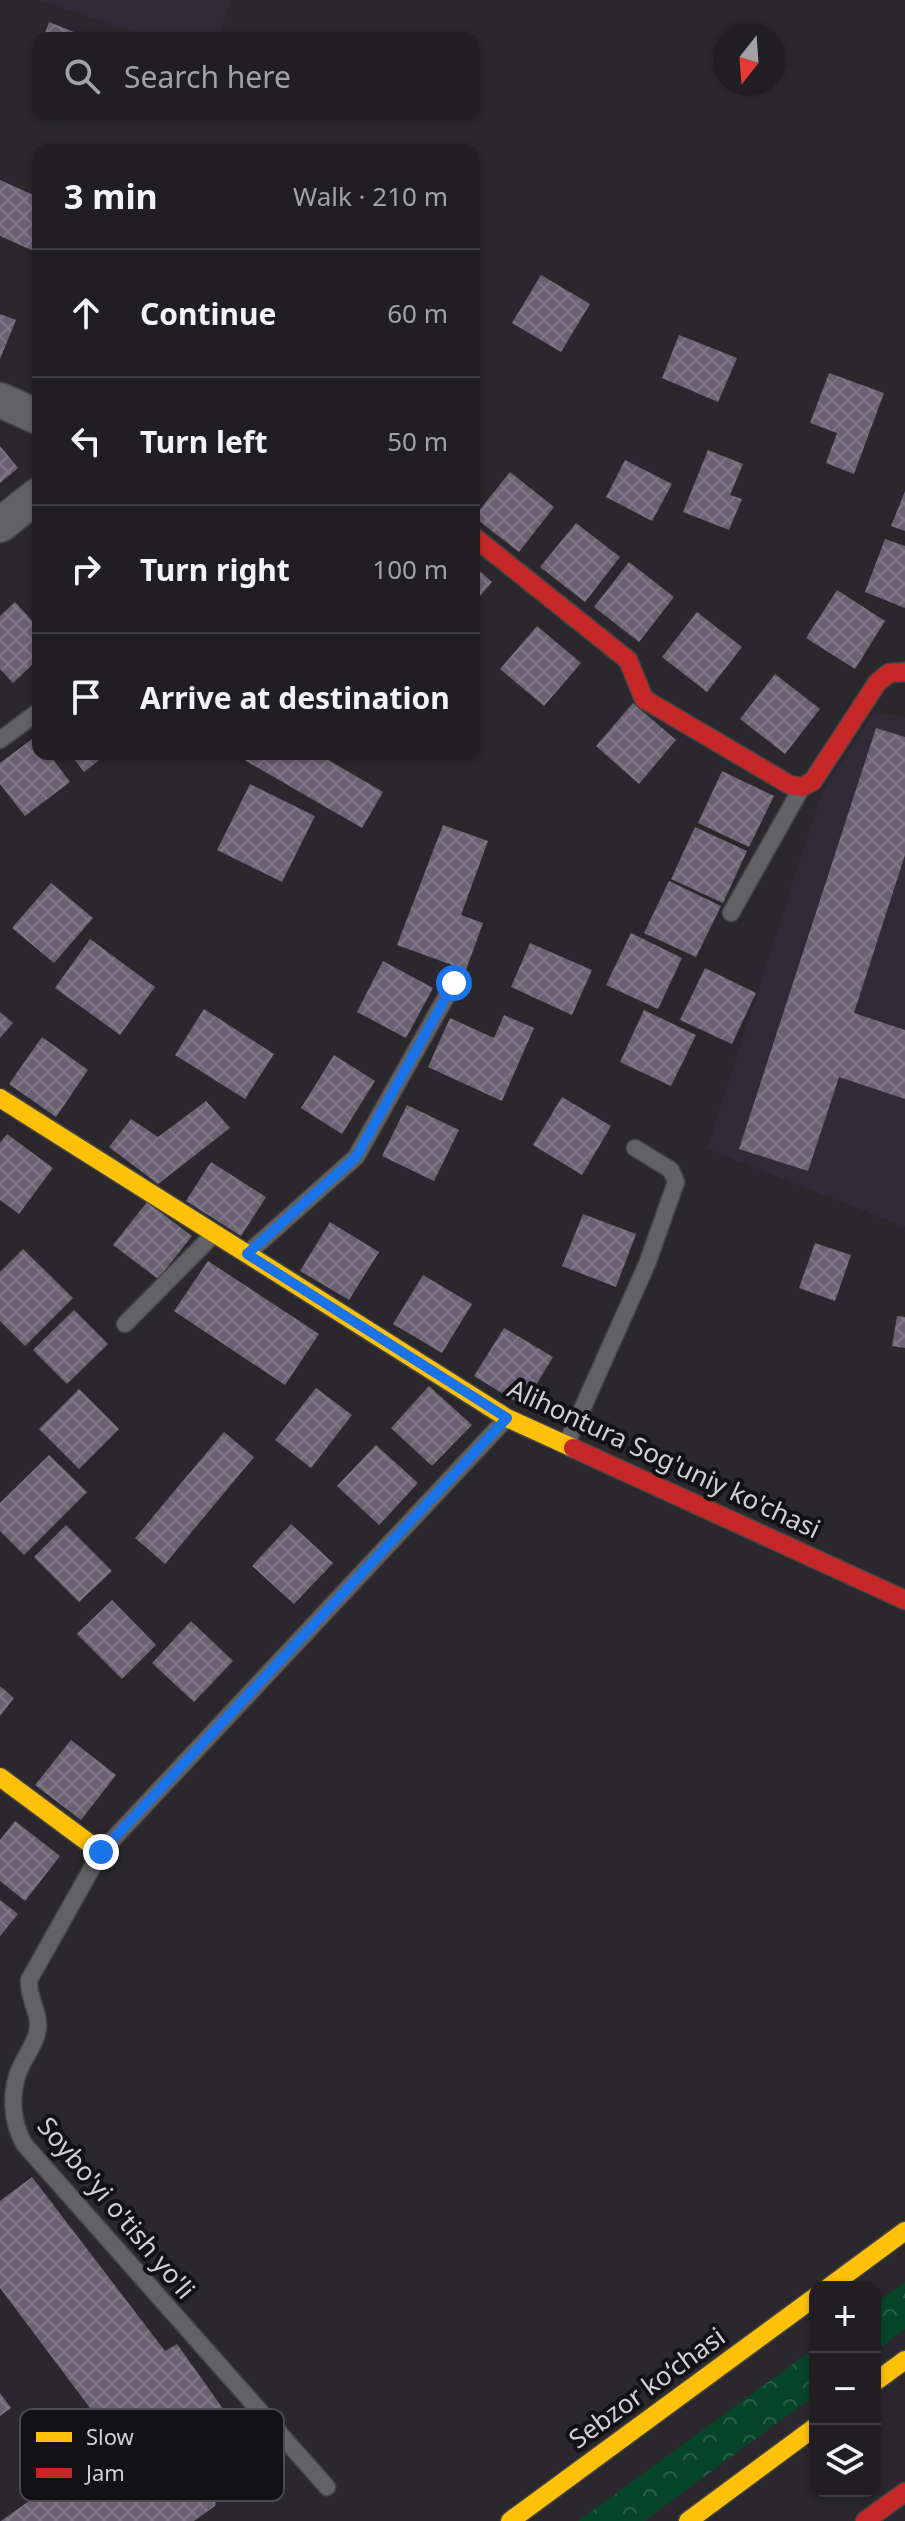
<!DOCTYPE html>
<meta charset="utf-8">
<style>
body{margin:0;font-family:"Noto Sans",sans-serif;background:#28272a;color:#f1f3f6}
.controls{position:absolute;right:24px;bottom:24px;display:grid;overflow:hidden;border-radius:16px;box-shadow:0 2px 6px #0004}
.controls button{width:72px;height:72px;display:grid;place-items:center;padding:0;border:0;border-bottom:2px solid #3d3c3f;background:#201e21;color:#f1f3f6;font:40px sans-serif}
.compass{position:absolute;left:713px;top:24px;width:72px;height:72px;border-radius:50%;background:#201e21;box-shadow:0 2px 6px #0004;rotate:197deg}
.stop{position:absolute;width:24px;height:24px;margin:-18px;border:6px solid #1a73e8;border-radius:50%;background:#fff}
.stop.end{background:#1a73e8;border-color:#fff;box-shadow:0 2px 8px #0008}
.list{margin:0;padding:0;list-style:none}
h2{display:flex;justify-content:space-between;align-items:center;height:104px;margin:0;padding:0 32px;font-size:34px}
h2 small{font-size:26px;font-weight:400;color:#a2a2a5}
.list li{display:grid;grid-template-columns:52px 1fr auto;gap:24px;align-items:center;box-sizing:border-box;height:128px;padding:0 32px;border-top:2px solid #3d3c3f}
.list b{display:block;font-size:30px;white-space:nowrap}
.list em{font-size:26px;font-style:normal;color:#a2a2a5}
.icon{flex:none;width:44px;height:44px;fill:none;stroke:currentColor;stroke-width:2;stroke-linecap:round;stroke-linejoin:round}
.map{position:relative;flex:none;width:905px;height:2521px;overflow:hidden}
.search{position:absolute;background:#201e21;box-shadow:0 2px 6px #0004;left:32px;top:32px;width:448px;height:88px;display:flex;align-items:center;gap:20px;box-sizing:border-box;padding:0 28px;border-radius:16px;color:#a2a2a5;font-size:30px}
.panel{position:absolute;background:#201e21;box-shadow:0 2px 6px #0004;left:32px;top:144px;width:448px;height:616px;border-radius:16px}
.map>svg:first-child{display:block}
</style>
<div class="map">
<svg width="905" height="2521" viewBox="0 0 905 2521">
<defs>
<pattern id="forest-crowns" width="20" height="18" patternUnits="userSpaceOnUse" patternTransform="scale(2)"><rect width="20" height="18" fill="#074529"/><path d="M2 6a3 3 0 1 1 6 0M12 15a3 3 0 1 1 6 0" fill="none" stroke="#2a5f47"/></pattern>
<pattern id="building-cross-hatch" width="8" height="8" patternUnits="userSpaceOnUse" patternTransform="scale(2)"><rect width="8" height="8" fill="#6a6173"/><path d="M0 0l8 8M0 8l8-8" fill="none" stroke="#7e7786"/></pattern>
</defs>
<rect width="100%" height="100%" fill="#2a282c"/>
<g fill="#302b36">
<polygon points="38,0 231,0 218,38 152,38"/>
<polygon points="874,712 905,717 905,1227 707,1149 822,792"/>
</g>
<g fill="url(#forest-crowns)">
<polygon points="905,2282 905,2329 875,2351 875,2304"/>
<polygon points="815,2348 815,2395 644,2521 578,2521"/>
</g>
<g fill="url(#building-cross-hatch)">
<polygon points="49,22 89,38 43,38"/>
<polygon points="0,180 38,197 38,253 0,236"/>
<polygon points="541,275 590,304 561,352 512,323"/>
<polygon points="0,314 16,320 0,359"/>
<polygon points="679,335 737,358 718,402 662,378"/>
<polygon points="829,373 884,393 854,474 826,463 837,433 810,423"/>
<polygon points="0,446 18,468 0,483"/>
<polygon points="708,450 743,464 730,495 742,499 729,530 683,512"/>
<polygon points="625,460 672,484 652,521 606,497"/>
<polygon points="510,472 554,507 519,552 474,517"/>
<polygon points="905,491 905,531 891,526"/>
<polygon points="576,523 620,557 585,602 540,567"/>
<polygon points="885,539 905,546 905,608 865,592"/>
<polygon points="629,562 674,597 639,642 594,607"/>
<polygon points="474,566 492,582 474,603"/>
<polygon points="837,590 885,621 855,669 806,638"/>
<polygon points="15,602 38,627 38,659 13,683 0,669 0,616"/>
<polygon points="697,612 742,647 707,692 662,657"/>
<polygon points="537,626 581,663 544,706 500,669"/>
<polygon points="775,674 820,709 785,754 740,719"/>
<polygon points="633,703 676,740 639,784 596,746"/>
<polygon points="876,728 905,737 905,855 854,1013 905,1030 905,1099 839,1077 808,1171 739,1149"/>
<polygon points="36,736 38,754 49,754 70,782 25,816 0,784 0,763"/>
<polygon points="70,754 107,754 84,772"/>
<polygon points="234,754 318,754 383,792 362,828"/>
<polygon points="722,771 774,796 749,847 698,823"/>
<polygon points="250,784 315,816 282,882 217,850"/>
<polygon points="443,825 488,841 461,915 483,923 466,970 397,945"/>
<polygon points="695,827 747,851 723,903 671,879"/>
<polygon points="669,881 721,906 696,957 644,933"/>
<polygon points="51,883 93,918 54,963 12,928"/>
<polygon points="631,933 682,958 658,1009 606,985"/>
<polygon points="90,939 155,987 120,1035 55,988"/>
<polygon points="530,943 592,970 572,1015 511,987"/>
<polygon points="383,961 433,988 406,1038 357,1012"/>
<polygon points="705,968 756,993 732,1044 680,1020"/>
<polygon points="204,1009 274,1054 245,1099 175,1055"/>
<polygon points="644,1010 696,1035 671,1086 620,1062"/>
<polygon points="0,1012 13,1023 0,1038"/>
<polygon points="504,1015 534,1028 502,1101 428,1067 450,1018 494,1038"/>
<polygon points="42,1037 88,1070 56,1117 9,1084"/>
<polygon points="334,1055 375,1081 342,1134 301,1108"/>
<polygon points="562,1097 611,1126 582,1175 533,1145"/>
<polygon points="206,1101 230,1128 158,1184 109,1147 131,1119 158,1137"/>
<polygon points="407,1105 459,1130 434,1181 382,1156"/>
<polygon points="7,1134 53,1168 19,1214 0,1200 0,1143"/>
<polygon points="211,1162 266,1197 241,1236 186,1201"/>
<polygon points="147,1202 192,1236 158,1279 113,1245"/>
<polygon points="583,1214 636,1234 616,1287 562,1266"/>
<polygon points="330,1222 379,1252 349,1300 300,1271"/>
<polygon points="815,1243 851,1255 835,1301 799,1288"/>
<polygon points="23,1249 73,1298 25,1346 0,1321 0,1272"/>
<polygon points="208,1261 319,1334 285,1385 174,1311"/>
<polygon points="423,1275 472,1304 442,1353 393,1324"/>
<polygon points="74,1310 108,1344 67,1384 33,1350"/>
<polygon points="897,1316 905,1317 905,1348 892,1346"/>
<polygon points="504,1328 553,1357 523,1406 474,1376"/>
<polygon points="429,1386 472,1425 432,1466 391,1428"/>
<polygon points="316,1388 352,1415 311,1468 275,1440"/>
<polygon points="79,1389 119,1429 79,1469 39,1429"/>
<polygon points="224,1432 254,1457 165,1564 135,1538"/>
<polygon points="376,1445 418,1483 379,1525 337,1486"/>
<polygon points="49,1455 87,1492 24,1555 0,1531 0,1503"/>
<polygon points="291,1524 333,1563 294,1604 252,1566"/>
<polygon points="66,1525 112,1571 79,1602 34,1557"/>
<polygon points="112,1600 156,1645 122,1679 77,1634"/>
<polygon points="191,1621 233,1661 194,1702 152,1663"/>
<polygon points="0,1686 14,1698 0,1716"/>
<polygon points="71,1740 116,1775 81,1820 35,1785"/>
<polygon points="15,1821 60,1856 25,1901 0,1881 0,1840"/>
<polygon points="0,1900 18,1914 0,1936"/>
<polygon points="32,2177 165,2351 177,2344 226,2413 215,2506 194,2521 1,2521 88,2459 101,2428 90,2408 0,2288 0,2201"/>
<polygon points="0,2393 11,2408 0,2416"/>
</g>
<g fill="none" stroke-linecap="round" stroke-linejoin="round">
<defs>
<g id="lane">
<polyline points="0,740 38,712"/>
<polyline points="731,913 801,789"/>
<polyline points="248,1253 356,1157 454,983"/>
<polyline points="125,1324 213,1235"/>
<polyline points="566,1445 647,1264 676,1182 671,1170 635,1148"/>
<path d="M327 2487 24 2144C11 2120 9 2090 22 2064 28 2052 39 2038 38 2023 37 2008 28 1996 29 1980L101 1852 507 1418"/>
</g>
<g id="street">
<polyline points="0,400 38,417"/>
<polyline points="0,525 38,495"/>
</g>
<g id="slow">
<polyline points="0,1098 507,1418 573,1448"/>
<polyline points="0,1777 101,1852"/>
<polyline points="829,2287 905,2231"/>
<polyline points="875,2382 905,2360"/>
<polyline points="510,2521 815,2297"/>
<polyline points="688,2521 815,2427"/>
</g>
<g id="jam">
<polyline points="474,537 628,660 644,699 790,785 802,787 813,781 877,683 889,673 905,672"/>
<polyline points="573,1448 905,1600"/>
<polyline points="865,2521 905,2492"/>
</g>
</defs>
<use href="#lane" stroke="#454446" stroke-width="19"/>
<use href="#street" stroke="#454446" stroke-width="37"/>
<use href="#slow" stroke="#454446" stroke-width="21"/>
<use href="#jam" stroke="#454446" stroke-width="21"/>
<use href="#lane" stroke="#626163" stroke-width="16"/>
<use href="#street" stroke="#626163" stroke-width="34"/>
<use href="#slow" stroke="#ffc107" stroke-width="18"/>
<use href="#jam" stroke="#c62828" stroke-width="18"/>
</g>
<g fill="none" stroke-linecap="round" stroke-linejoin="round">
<polyline stroke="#1a73e8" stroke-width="10" points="101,1852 507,1418 247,1254 356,1157 454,983"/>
</g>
<g text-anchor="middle" stroke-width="8" stroke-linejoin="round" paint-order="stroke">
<g font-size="26" fill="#d2d0d4" stroke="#121113">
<text transform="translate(664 1459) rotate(25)" y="9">Alihontura Sog'uniy ko'chasi</text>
<text transform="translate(116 2208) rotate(50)" y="9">Soybo'yi o'tish yo'li</text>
<text transform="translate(647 2388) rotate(-36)" y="9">Sebzor ko‘chasi</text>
</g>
</g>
<rect x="20" y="2409" width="264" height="92" rx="12" fill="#121113" stroke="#4c4a4d" stroke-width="2"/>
<rect x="36" y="2432" width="36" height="10" fill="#ffc107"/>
<rect x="36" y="2468" width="36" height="10" fill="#c62828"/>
<g font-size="22" fill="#d2d0d4">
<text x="86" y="2445">Slow</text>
<text x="86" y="2481">Jam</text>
</g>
</svg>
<div class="controls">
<button>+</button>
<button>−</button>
<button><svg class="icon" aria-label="layers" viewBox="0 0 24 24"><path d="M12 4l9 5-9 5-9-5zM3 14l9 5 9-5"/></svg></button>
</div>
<svg class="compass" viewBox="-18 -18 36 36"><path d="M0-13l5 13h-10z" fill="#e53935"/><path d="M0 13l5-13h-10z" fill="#a2a2a5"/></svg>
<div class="stop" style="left:454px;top:983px"></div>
<div class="stop end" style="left:101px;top:1852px"></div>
<div class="search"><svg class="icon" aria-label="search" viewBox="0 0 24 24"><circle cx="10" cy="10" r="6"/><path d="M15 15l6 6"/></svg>Search here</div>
<section class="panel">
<h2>3 min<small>Walk · 210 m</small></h2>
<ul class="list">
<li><svg class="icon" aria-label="ahead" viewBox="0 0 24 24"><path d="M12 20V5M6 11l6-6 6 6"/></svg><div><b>Continue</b></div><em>60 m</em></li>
<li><svg class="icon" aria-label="left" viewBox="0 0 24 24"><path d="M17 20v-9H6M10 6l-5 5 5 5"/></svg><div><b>Turn left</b></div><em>50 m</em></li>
<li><svg class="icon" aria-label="right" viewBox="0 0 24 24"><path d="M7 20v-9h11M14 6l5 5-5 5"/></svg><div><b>Turn right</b></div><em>100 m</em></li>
<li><svg class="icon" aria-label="arrive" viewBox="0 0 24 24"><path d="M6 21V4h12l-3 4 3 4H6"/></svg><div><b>Arrive at destination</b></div></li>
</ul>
</section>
</div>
